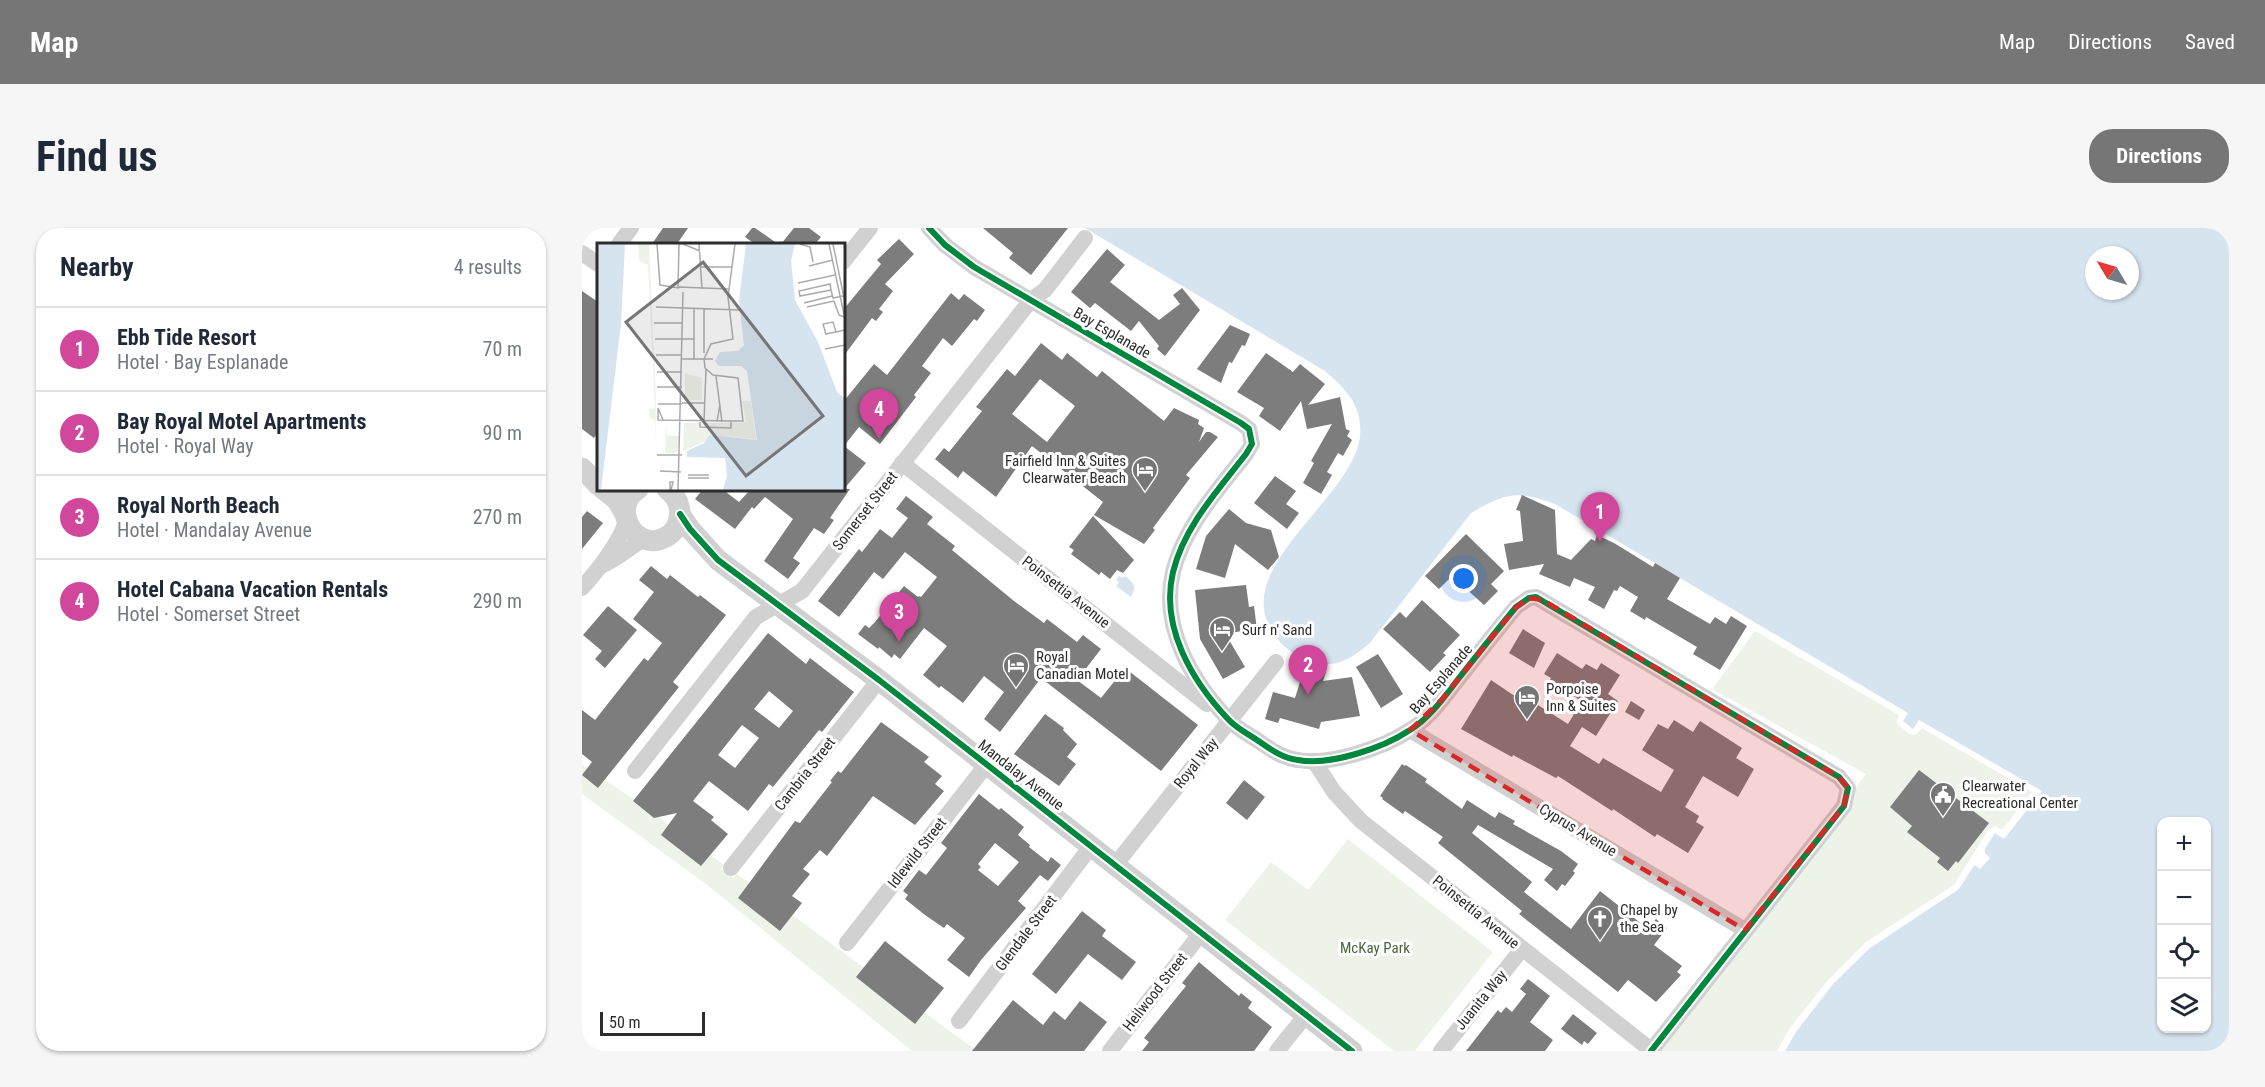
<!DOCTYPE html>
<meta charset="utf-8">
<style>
body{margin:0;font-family:"Roboto Condensed",sans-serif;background:#f6f6f7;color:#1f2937}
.controls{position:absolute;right:18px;bottom:18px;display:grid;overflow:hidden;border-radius:12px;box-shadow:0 2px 4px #0004}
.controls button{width:54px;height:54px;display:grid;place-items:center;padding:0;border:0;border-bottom:2px solid #e0e1e3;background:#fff;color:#1f2937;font:30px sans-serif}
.compass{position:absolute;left:1503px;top:18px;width:54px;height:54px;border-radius:50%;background:#fff;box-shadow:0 2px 4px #0004;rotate:308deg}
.scale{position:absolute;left:18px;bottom:15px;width:105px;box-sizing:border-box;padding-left:6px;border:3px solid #2c2c2c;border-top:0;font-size:16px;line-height:21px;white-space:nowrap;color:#2c2c2c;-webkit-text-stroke:4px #fff;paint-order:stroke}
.you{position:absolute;left:882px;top:351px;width:21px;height:21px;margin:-15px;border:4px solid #fff;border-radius:50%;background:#1a73e8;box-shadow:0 0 0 9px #1a73e833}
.badge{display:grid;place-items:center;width:39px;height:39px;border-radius:50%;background:#767676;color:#fff;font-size:20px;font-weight:700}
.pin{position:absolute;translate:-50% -50px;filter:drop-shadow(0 2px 3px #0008)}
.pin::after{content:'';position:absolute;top:32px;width:21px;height:18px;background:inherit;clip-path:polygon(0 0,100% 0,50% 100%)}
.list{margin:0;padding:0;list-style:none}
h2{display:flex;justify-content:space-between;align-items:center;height:78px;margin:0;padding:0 24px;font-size:26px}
h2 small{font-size:20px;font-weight:400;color:#747a83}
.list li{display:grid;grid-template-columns:39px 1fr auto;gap:18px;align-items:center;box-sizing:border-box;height:84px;padding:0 24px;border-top:2px solid #e0e1e3}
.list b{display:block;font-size:22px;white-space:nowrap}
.list p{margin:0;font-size:20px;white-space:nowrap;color:#747a83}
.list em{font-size:20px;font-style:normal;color:#747a83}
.icon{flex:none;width:33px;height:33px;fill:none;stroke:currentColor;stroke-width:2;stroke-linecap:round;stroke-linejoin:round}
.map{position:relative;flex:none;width:1647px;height:823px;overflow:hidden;border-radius:24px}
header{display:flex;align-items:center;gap:36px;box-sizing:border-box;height:84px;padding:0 30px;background:#767676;color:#fff}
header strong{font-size:28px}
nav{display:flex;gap:33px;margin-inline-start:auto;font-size:21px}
.intro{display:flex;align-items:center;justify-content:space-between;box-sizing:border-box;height:144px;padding:0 36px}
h1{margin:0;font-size:42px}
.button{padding:15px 27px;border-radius:24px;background:#767676;color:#fff;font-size:21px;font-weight:700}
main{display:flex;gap:36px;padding:0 36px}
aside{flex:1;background:#fff;border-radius:24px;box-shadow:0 2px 4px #0004}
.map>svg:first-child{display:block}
</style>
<header>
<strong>Map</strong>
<nav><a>Map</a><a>Directions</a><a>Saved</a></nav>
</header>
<div class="intro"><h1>Find us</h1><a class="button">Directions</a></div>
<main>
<aside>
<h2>Nearby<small>4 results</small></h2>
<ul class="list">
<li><span class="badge" style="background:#d1479c">1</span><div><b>Ebb Tide Resort</b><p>Hotel · Bay Esplanade</p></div><em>70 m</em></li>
<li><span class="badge" style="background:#d1479c">2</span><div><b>Bay Royal Motel Apartments</b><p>Hotel · Royal Way</p></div><em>90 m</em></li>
<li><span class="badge" style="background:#d1479c">3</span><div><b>Royal North Beach</b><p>Hotel · Mandalay Avenue</p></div><em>270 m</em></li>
<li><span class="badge" style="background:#d1479c">4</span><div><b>Hotel Cabana Vacation Rentals</b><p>Hotel · Somerset Street</p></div><em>290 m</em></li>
</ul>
</aside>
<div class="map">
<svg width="1647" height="823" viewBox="0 0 1647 823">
<rect width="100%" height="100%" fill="#fff"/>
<g fill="#eef3ea">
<polygon points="1173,403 1317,487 1315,495 1327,506 1333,507 1340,500 1450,564 1420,602 1413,598 1407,601 1372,657 1284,714 1246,752 1208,800 1195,823 1079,823 1284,546 1130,461"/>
<polygon points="0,537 56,574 142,637 139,641 151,650 155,646 395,823 330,823 124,656 0,566"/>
<polygon points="766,611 911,724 833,823 812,823 643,692 689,634 726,662"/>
</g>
<g fill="#d6e4f0" fill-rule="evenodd">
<path d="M503 0H1647V823H1203L1214 804 1251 756 1288 720 1377 661 1413 605 1422 611 1460 563 1337 492 1331 501 1321 493 1326 485 973 276C935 262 924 265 889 285L787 416C773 427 757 440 738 435 717 430 703 423 691 405 647 339 772 270 778 208 781 178 764 161 743 143ZM1512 27H1548V63H1512ZM1580 594H1624V800H1580Z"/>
<path d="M537 348 541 350 543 348C552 355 555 358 549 369L534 358 537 354 534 352Z"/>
</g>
<polygon fill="#fff" points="1402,617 1403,625 1408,630 1398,641 1391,636"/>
<g fill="#7d7d7d" fill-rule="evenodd">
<polygon points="81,0 106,0 95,16 70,16"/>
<polygon points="170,0 173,0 196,16 173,16 163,9"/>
<polygon points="212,0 227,0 239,9 233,16 199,16"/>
<polygon points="401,0 486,0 449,47 427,30 431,25"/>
<polygon points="317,11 332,26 303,56 311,63 297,81 301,84 294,93 290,90 261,129 261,82 299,36 295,32"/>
<polygon points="525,21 543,37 528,54 577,92 598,76 591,67 600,60 618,82 583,128 575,121 577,118 557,93 549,103 513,75 508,80 489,64"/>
<polygon points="0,63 16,74 16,204 12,210 0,201"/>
<polygon points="369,65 377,72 382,66 403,82 395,93 392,91 370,118 361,110 340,138 349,145 332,167 334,169 298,216 277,199 262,218 284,235 262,261 268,261 248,290 252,292 242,306 232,300 211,330 218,335 206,351 182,333 211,291 183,269 172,281 170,279 153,301 113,271 121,261 140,261 157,274 169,261 261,261 261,174 292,136 305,147"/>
<polygon points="648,97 668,106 663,118 660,117 650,135 647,134 639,155 615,141"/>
<path d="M459 115 480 132 485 125 515 149 520 143 582 193 592 180 617 192 616 196 622 200 617 214 624 204H628L636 209 604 247 608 250 571 300 573 302 562 316 512 287 521 274 450 218 414 269 381 243 376 250 353 231 362 220 367 224 400 183 394 179 425 141 433 148ZM458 151 493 178 465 214 430 186Z"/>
<polygon points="684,125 711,144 718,136 743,156 726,177 758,169 764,201 768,203 765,208 770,212 761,228 756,225 745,244 750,247 739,266 721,255 732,235 729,233 750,196 725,201 719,173 698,203 677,188 682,180 655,164"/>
<polygon points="693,248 714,263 704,276 717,285 705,301 672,275"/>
<polygon points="940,267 973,282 975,326 989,332 1009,311 1013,313 1015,307 1032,315 1071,339 1073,335 1098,350 1085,371 1128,396 1133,389 1144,396 1149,388 1165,398 1138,442 1111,426 1115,419 1064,389 1063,392 1048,383 1056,369 1038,358 1035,363 1032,362 1022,381 1006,372 1013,359 992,350 988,359 957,346 962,336 927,342 922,316 941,313 938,283 934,282"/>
<polygon points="324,268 351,289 345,296 373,318 370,322 432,373 462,395 465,391 495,414 501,407 519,421 495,452 519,470 543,440 616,497 579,543 459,450 418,504 402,491 422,464 402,448 381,475 359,458 357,460 341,447 365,418 342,400 318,431 312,426 310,430 297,419 296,421 276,406 283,397 287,400 293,394 322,358 336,369 337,368 339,369 355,349 323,324 301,351 292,344 257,389 236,373 277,321 280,324 298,301 310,310 326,290 314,281"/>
<polygon points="647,281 664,295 689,302 697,329 686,342 653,316 643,350 614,341 624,308"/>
<polygon points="5,283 21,295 0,321 0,289"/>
<polygon points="511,288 552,332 541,345 535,342 528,351 519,344 517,347 489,326 492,322 487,319"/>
<polygon points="884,306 922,343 909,356 916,363 902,377 870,348 857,361 843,348"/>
<polygon points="69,338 85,351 88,347 116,369 118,367 144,387 91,454 97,459 16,560 0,547 10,534 0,526 0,482 13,492 62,430 66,433 80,415 51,391 72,364 57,352"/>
<polygon points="664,357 667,379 672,378 675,402 643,405 663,439 641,451 618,411 613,362"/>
<polygon points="840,372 878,407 861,425 864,427 848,444 801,401 818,384 824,390"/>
<polygon points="26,378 55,402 23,440 13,431 20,423 1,407"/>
<polygon points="941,401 963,415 952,440 927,425"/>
<path d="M186 405 224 436 228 430 272 464 240 504 237 502 224 518 191 559 187 556 166 583 127 553 111 573 132 589 129 592 146 606 119 638 79 607 95 585 72 590 51 573ZM187 463 211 483 197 500 172 481ZM160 497 177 510 153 540 136 527Z"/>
<polygon points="975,425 1000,441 1004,436 1015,442 1019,435 1038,447 1026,466 1036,473 1014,508 1000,499 988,518 1017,536 1021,530 1079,564 1092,542 1060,522 1076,496 1086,501 1092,492 1111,504 1118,493 1160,520 1154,530 1172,541 1156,569 1121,548 1103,579 1117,588 1114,594 1122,599 1106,625 1075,606 1073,609 1031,581 1030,583 976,548 974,550 931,527 930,529 879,501 909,452 937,471 940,467 986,496 1000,473 977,460 976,462 966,456 969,450 962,446"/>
<polygon points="796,426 821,466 799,480 774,439"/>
<polygon points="723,438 744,444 741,453 770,449 778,488 739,494 737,501 698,490 696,495 683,491 691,464 713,470"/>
<polygon points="1049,473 1063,482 1057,492 1043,484"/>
<polygon points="463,486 482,500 481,502 495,516 485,529 494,536 477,558 432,526"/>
<polygon points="299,494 347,529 342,534 360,548 353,556 362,563 333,597 291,568 245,628 238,622 221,641 228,646 210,668 220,675 198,703 156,670 213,593 218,595 250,554 248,553 256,543 259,545"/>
<polygon points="820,536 823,538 824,537 845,551 843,554 880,581 885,572 913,590 917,584 933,593 931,596 979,623 996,636 991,643 993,645 983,658 980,656 975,663 962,652 971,641 896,597 890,605 950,654 942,664 989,701 1018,663 1066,701 1074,691 1085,700 1072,717 1100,738 1095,744 1099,747 1074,774 1046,752 1036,764 937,686 940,683 856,615 861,609 823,583 821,586 800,571 801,570 798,568"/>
<polygon points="1337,542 1407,595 1376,635 1374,633 1366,643 1355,634 1358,630 1325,604 1330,598 1308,579"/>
<polygon points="662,552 683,569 665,592 644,575"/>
<path d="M397 566 417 582 419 580 442 599 436 607 448 617 447 619 466 634 469 629 479 637 466 653 458 647 436 673 444 680 399 732 387 749 365 732 383 710 365 696 362 700 343 687 323 671 326 667 321 663 337 642 344 647 365 620 359 615ZM413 615 437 634 416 658 396 642 399 639 396 636Z"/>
<polygon points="500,683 524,702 520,708 554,734 540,752 506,726 474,766 450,746"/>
<polygon points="303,713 362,760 333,796 274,749"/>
<polygon points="617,734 657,768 659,765 670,774 666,780 690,799 672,823 560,823 567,814 562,810 604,758 600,755"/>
<polygon points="946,751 968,768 948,794 971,812 963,823 884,823 916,782 919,785 924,779 930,784 944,766 938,761"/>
<polygon points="431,772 461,797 472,783 483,792 498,773 525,794 502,823 390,823"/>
<polygon points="991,786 1015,805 1006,816 1002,813 1000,817 979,801"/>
</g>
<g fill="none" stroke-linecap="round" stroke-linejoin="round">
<g stroke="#d1d1d1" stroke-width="16">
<path d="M347 0 363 17 392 39 659 195 667 201 670 216 664 226C636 262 602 299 591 344 578 399 610 453 646 491 654 500 666 506 675 512 688 521 700 530 716 532 748 538 801 520 828 502 848 490 863 468 877 450 896 426 915 402 934 379L947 370 954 369 1257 549 1266 560 1262 578 1069 823"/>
<polyline points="37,16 49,0"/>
<polyline points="0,25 16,36"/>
<polyline points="261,34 288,0"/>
<polyline points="320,235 625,476"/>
<path d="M19 338C35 331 47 320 62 311"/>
<path d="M0 360C16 342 36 317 44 294"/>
<polyline points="828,502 1163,702"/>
<polyline points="732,533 752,564 779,593 1069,822"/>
<polyline points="53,543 174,389 220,363 449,72 463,62 503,10"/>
<polyline points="534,636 694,434"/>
<polyline points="149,640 297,452"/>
<polyline points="265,715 405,536"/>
<polyline points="377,793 510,617"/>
<polyline points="528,823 619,705"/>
<polyline points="695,823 724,787"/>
<polyline points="859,823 940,721"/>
</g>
<g stroke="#d1d1d1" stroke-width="21">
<polyline points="0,240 16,257"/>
<polyline points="21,261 35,272 43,286"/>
<path d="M56 261C27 279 53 326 84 309 91 305 96 298 97 290 100 278 94 268 85 261"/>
<polyline points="98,286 108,301 136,332 297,452 770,823"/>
</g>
<defs>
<g id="cycleway">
<path d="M347 0 363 17 392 39 659 195 667 201 670 216 664 226C636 262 602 299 591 344 578 399 610 453 646 491 654 500 666 506 675 512 688 521 700 530 716 532 748 538 801 520 828 502 848 490 863 468 877 450 896 426 915 402 934 379L947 370 954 369 1257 549 1266 560 1262 578 1069 823"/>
<polyline points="98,286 108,301 136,332 297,452 770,823"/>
</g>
</defs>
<use href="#cycleway" stroke="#fff" stroke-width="10"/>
<use href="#cycleway" stroke="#00873e" stroke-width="6"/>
</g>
<path fill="#d62828" fill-opacity="0.2" stroke="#d62828" stroke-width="4.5" stroke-dasharray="12 8" stroke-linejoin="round" d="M947 370 961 372 1257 549 1266 560 1262 578 1163 702 828 502 861 470 934 379Z"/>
<defs>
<symbol id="hotel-pin" viewBox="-11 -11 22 30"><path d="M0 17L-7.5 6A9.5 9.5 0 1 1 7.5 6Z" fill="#767676" stroke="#fff"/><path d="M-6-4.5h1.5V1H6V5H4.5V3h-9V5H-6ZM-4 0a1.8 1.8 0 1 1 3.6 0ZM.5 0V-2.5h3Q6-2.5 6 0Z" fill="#fff"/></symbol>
<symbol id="civic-pin" viewBox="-11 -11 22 30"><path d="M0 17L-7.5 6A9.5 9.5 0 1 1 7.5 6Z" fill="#767676" stroke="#fff"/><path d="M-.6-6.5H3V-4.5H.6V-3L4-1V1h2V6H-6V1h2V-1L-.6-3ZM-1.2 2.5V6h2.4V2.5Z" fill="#fff"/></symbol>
<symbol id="church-pin" viewBox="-11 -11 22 30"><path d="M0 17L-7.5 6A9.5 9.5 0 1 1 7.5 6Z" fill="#767676" stroke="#fff"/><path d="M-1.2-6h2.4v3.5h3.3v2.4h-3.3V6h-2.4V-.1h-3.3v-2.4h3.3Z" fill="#fff"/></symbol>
</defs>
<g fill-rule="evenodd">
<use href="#hotel-pin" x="548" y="227" width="30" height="40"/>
<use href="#hotel-pin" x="625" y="387" width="30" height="40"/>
<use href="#hotel-pin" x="419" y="423" width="30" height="40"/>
<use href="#hotel-pin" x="930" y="455" width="30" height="40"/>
<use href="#civic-pin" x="1346" y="552" width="30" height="40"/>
<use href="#church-pin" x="1003" y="676" width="30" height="40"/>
</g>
<g text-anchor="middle" stroke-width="6" stroke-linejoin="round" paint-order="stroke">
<g font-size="15" fill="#2c2c2c" stroke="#fff">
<text transform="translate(530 105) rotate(30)" y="5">Bay Esplanade</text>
<text transform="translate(283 283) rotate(-52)" y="5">Somerset Street</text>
<text transform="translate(484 364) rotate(38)" y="5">Poinsettia Avenue</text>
<text transform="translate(859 451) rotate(-49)" y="5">Bay Esplanade</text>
<text transform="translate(614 535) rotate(-51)" y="5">Royal Way</text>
<text transform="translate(223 546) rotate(-52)" y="5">Cambria Street</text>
<text transform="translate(439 547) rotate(38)" y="5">Mandalay Avenue</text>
<text transform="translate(996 602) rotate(31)" y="5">Cyprus Avenue</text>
<text transform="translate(335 625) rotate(-52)" y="5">Idlewild Street</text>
<text transform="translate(894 684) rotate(39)" y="5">Poinsettia Avenue</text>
<text transform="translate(444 705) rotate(-53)" y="5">Glendale Street</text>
<text transform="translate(573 764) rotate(-52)" y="5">Heilwood Street</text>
<text transform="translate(899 772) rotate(-51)" y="5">Juanita Way</text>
</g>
<g font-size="15" fill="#2c2c2c" stroke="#fff" text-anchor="start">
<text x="544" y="238" text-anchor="end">Fairfield Inn &amp; Suites<tspan x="544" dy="17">Clearwater Beach</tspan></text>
<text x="660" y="407">Surf n' Sand</text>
<text x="454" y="434">Royal<tspan x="454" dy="17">Canadian Motel</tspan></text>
<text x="964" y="466">Porpoise<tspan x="964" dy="17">Inn &amp; Suites</tspan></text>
<text x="1380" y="563">Clearwater<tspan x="1380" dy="17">Recreational Center</tspan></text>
<text x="1038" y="687">Chapel by<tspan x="1038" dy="17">the Sea</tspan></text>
</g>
<g font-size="15" fill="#4b653b" stroke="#fff">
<text x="793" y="725">McKay Park</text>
</g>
</g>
<g transform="translate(15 15)">
<rect width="248" height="248" fill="#fff"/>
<path d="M41 1H52L59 156 58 213V177L53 175 52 166 58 165 51 22 42 18ZM88 130 105 135V157H88ZM145 158H154L159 196 112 192 107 199 86 208 87 180H144L149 179ZM69 181 70 192 82 193 80 210H68Z" fill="#eef3ea"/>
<path d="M0 1H28L24 81 4 247H0ZM149 1H198L194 18 198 57 221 99 240 149 247 155V247H126L130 233 128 215 90 214V208L107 200 112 192 160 197 150 128 144 123H122L118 118 123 109 141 108 147 102 142 57Z" fill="#d6e4f0"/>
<path fill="none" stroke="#ababab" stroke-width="1.5" d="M60 1 63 42 82 45M86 1 103 8M102 1 105 46M203 1 213 4 216 19M232 1 248 76M236 1 248 60M212 23 236 17M104 24H135M201 40 238 32M82 44 132 46M81 45 82 1M234 47 203 53 202 48 233 41 234 47 236 55 246 53M237 58 242 72 247 74M207 60 235 53M59 64 142 67M210 64 237 58M57 80H85M239 89 236 79 226 81 229 91 233 90 239 89 248 87M58 96H97M228 106 248 102M107 110V66M59 112H85M85 116H116M97 116V66M60 129H85M119 133 125 179M60 144H85M85 160H107M61 161H85M66 177 61 165V177L146 178 141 135 116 132 108 125 107 116 114 101 136 96 131 54 138 1M103 179V184L134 185V179M107 179 109 126M120 179 123 161M60 212H85M63 228 84 229M91 232H112M91 235H112M73 247V239H76L74 247M81 247 86 49"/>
<path fill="#767676" fill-opacity="0.15" stroke="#767676" stroke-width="3" d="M106 19 226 173 149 233 29 79Z"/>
<rect width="248" height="248" fill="none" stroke="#2c2c2c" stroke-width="3"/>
</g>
</svg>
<div class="controls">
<button>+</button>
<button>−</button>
<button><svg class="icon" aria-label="locate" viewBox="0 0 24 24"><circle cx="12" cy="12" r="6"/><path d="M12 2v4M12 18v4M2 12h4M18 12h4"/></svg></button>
<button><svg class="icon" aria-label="layers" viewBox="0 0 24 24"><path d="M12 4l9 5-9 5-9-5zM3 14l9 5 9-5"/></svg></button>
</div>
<svg class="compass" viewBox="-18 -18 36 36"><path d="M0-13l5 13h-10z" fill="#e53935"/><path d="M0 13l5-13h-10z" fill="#747a83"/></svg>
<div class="scale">50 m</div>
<div class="you"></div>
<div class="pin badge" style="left:1018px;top:314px;background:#d1479c">1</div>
<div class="pin badge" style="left:726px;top:467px;background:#d1479c">2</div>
<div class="pin badge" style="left:317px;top:414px;background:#d1479c">3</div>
<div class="pin badge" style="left:297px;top:211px;background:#d1479c">4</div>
</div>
</main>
